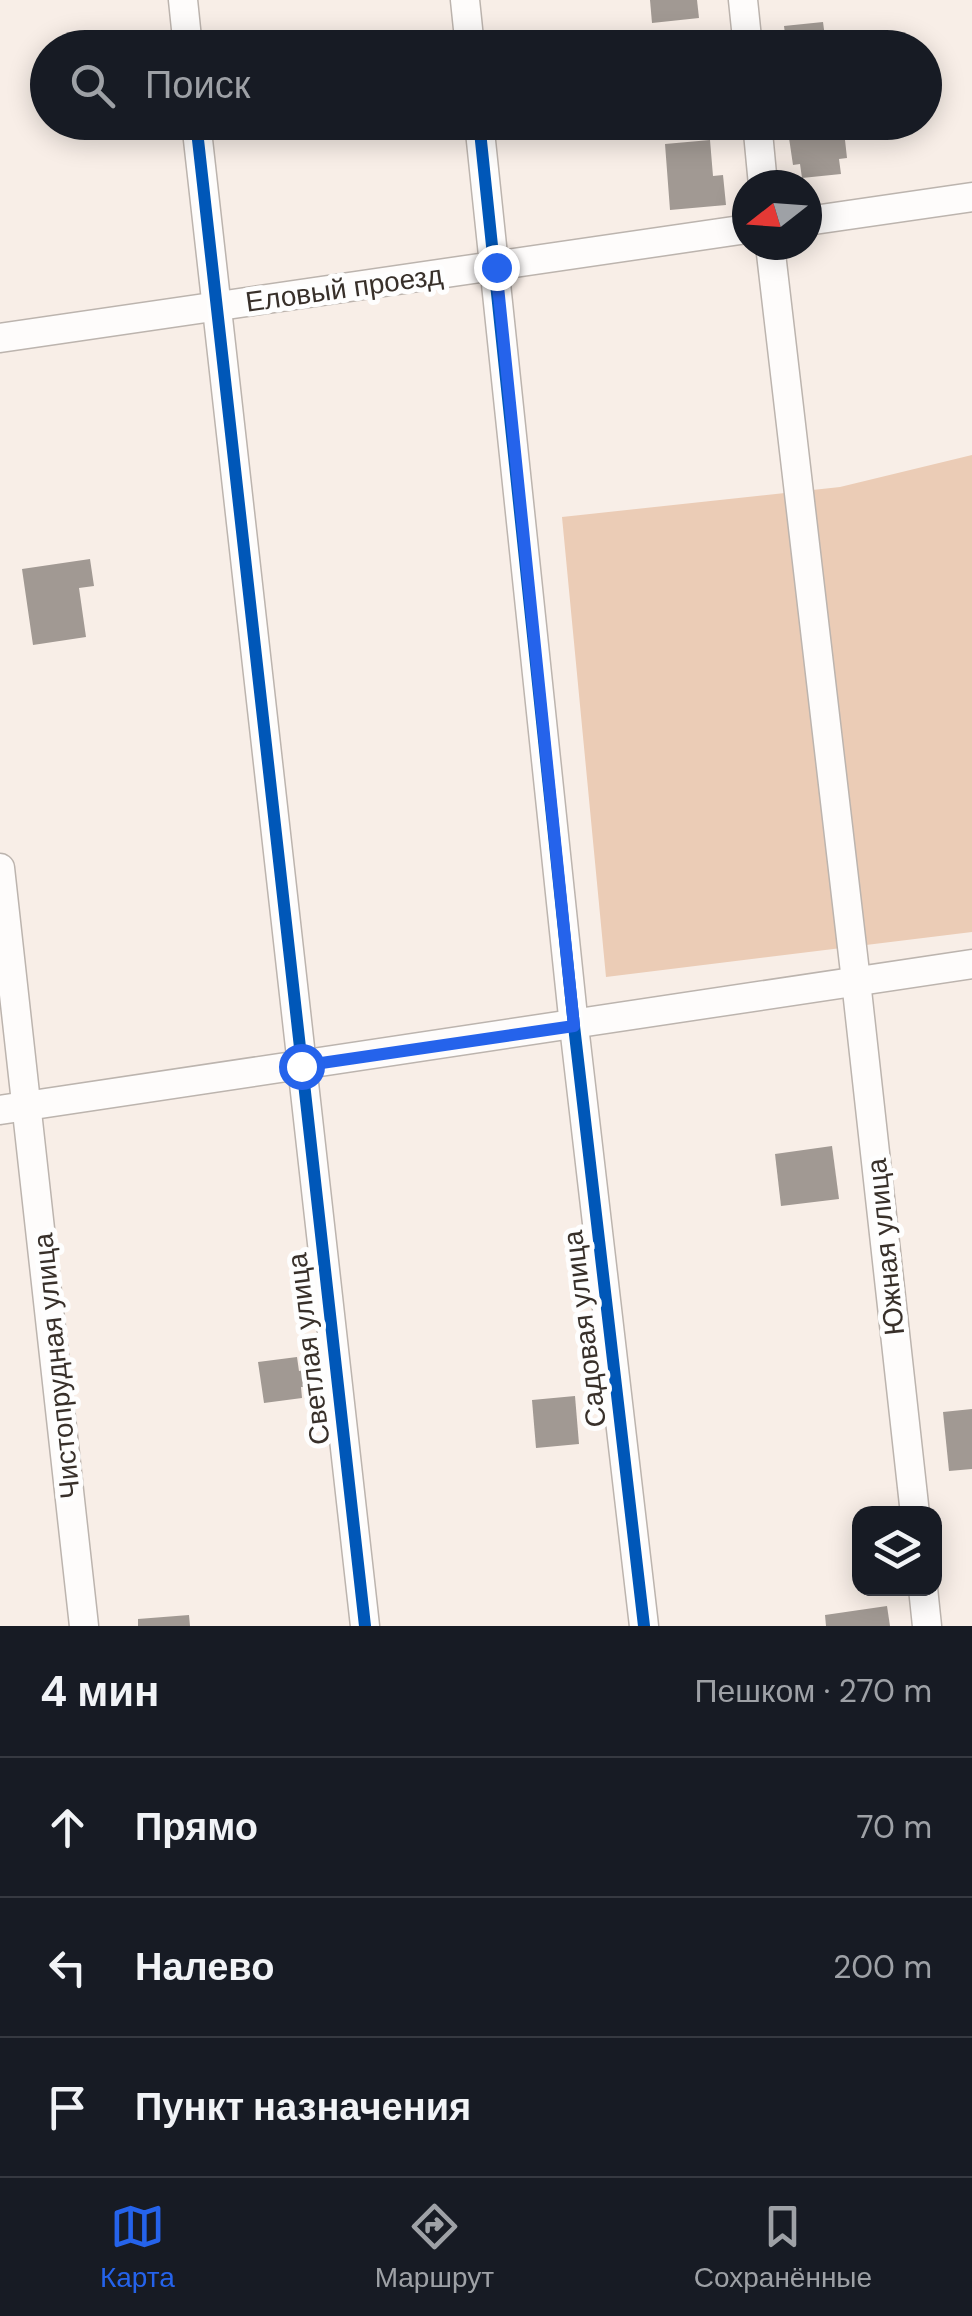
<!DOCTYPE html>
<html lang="ru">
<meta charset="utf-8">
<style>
body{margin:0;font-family:"DM Sans",sans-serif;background:#20242c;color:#f1f3f6}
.controls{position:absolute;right:30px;bottom:30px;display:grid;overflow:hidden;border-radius:20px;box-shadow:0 5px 25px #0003}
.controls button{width:90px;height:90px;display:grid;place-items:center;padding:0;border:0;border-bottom:2px solid #363941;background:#171b24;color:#f1f3f6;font:50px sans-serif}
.compass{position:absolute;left:732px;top:170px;width:90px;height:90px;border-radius:50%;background:#171b24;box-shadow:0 5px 25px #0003;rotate:253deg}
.stop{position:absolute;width:30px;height:30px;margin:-22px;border:8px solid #2563eb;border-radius:50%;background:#fff}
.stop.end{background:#2563eb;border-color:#fff;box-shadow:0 2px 10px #0008}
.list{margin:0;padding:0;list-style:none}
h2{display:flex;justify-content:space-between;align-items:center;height:130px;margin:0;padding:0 40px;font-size:42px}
h2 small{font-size:32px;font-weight:400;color:#9ea1a6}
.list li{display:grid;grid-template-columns:65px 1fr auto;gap:30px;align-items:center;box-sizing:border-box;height:140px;padding:0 40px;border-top:2px solid #363941}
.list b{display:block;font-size:38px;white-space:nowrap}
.list em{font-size:32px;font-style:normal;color:#9ea1a6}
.icon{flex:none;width:55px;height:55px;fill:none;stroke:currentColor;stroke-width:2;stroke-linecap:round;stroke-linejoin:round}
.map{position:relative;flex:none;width:972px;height:1626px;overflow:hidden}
.search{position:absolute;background:#171b24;box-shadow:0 5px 25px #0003;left:30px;right:30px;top:30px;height:110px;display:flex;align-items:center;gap:25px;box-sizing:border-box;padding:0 35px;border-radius:55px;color:#9ea1a6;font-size:38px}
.sheet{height:550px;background:#171b24}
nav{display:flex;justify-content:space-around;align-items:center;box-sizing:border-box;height:140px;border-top:2px solid #363941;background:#171b24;font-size:28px;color:#9ea1a6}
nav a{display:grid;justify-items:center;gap:5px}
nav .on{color:#2563eb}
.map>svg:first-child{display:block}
</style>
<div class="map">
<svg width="972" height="1626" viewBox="0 0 972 1626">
<rect width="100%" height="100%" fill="#f8eee7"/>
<polygon fill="#ebccb6" points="972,455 972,932 606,977 562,517 840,487"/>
<g fill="#a19993">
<polygon points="650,0 697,0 699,18 652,23"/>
<polygon points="823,22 825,37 832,36 834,48 779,48 778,43 786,42 784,26"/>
<polygon points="795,122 835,122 836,132 844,131 847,158 839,159 841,174 802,178 800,164 793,165 789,138 797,137"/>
<polygon points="710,140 713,176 723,175 726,205 670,210 665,144"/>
<polygon points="90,559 94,586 79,588 86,637 33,645 22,569"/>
<polygon points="832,1146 839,1199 781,1206 775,1154"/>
<polygon points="297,1357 299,1371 304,1370 307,1387 301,1387 302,1398 264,1403 258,1362"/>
<polygon points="575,1396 579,1444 536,1448 532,1400"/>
<polygon points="972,1409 972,1469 949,1471 943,1412"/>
<polygon points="887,1606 890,1626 826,1626 825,1615"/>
<polygon points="189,1615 190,1626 138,1626 138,1619"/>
</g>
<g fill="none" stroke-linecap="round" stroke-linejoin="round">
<defs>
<g id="minor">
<polyline points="183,0 188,48"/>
<polyline points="465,0 470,48"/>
<polyline points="743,0 748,48"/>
<polyline points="196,122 365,1626"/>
<polyline points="479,122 574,1026 644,1626"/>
<polyline points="757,122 763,185"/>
<polyline points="807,221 972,197"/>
<polyline points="770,245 856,981 915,1514"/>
<polyline points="0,338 747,229"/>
<polyline points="0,868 84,1626"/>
<polyline points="0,1110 972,964"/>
<polyline points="923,1588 927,1626"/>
</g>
</defs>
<use href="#minor" stroke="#bcb4ae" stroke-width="31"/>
<use href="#minor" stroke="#fefcfb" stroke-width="28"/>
<defs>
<g id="cycleway">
<polyline points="196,122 365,1626"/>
<polyline points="479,122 574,1026 644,1626"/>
</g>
</defs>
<use href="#cycleway" stroke="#fefefe" stroke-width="19"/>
<use href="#cycleway" stroke="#0057b8" stroke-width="12"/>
</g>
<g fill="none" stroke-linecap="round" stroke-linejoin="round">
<polyline stroke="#2563eb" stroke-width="12" points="301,1066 574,1026 496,267"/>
</g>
<g text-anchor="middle" stroke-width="10" stroke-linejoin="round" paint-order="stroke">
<g font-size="28" fill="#38302a" stroke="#fefefe">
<text transform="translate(344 288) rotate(-8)" y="10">Еловый проезд</text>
<text transform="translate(885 1247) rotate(-96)" y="10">Южная улица</text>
<text transform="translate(584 1329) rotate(-97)" y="10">Садовая улица</text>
<text transform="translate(308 1349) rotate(-97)" y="10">Светлая улица</text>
<text transform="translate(56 1366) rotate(-96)" y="10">Чистопрудная улица</text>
</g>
</g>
</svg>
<div class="controls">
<button><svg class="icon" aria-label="layers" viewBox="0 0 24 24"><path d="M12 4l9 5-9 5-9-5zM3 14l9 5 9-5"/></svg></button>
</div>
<svg class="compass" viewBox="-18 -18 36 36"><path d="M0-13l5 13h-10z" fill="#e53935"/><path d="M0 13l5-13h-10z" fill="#9ea1a6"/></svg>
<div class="stop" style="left:301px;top:1066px"></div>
<div class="stop end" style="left:496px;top:267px"></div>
<div class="search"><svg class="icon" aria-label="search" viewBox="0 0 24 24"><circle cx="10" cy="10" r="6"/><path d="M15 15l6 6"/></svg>Поиск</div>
</div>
<section class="sheet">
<h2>4 мин<small>Пешком · 270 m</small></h2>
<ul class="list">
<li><svg class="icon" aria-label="ahead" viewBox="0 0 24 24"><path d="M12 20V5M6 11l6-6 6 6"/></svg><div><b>Прямо</b></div><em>70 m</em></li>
<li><svg class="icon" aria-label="left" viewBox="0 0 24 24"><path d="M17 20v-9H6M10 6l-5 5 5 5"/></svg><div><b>Налево</b></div><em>200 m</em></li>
<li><svg class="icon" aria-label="arrive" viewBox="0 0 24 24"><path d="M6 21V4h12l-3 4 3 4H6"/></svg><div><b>Пункт назначения</b></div></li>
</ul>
</section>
<nav>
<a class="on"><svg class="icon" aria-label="map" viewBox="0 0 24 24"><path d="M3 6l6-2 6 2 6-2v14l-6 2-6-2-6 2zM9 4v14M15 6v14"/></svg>Карта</a>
<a><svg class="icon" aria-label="directions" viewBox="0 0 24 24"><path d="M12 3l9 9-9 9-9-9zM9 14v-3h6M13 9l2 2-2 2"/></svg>Маршрут</a>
<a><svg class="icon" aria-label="saved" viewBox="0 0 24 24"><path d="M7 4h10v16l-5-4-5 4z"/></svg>Сохранённые</a>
</nav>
